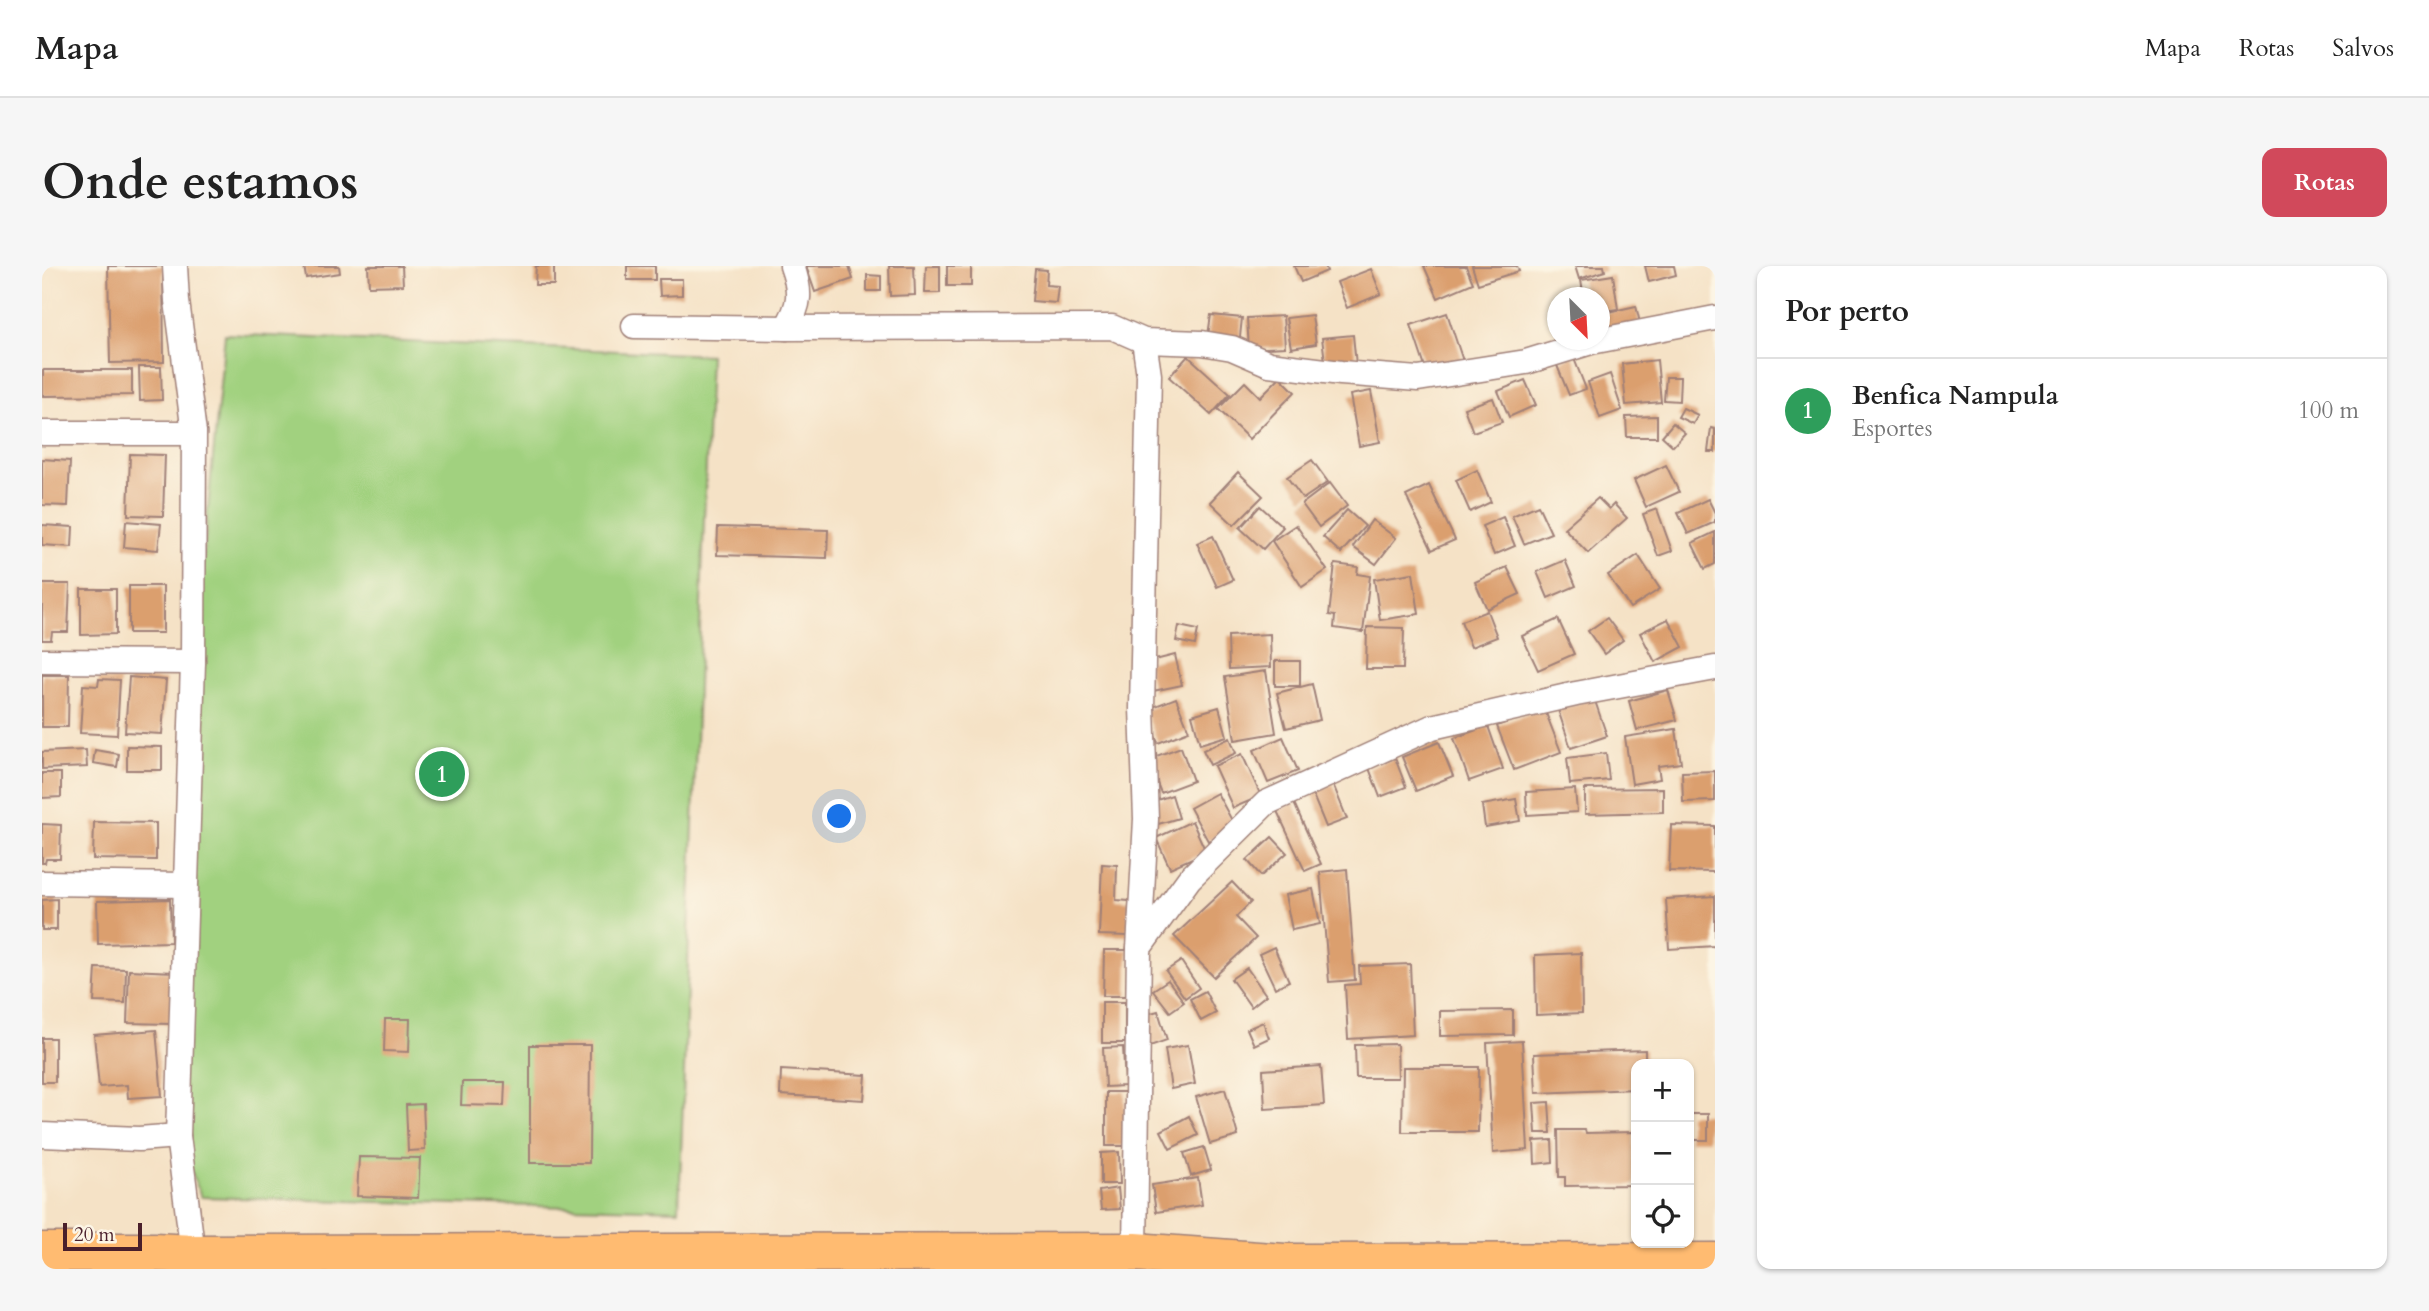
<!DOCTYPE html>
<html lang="pt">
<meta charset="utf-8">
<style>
body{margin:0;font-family:Cardo,serif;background:#f6f6f6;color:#222}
.controls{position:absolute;right:21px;bottom:21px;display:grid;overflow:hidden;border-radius:14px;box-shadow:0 2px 5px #0004}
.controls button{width:63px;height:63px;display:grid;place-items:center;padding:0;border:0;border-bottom:2px solid #e0e0e0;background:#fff;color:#222;font:35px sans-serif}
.compass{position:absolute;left:1505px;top:21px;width:63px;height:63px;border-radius:50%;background:#fff;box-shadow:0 2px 5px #0004;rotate:156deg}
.scale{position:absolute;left:21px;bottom:18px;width:79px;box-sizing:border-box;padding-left:7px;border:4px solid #4a1f2b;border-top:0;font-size:19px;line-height:24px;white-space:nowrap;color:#4a1f2b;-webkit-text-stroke:5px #fcf5e5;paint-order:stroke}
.you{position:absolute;left:798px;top:551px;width:24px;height:24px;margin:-18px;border:5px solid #fff;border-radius:50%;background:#1a73e8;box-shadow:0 0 0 10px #1a73e833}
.badge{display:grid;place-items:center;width:46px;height:46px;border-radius:50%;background:#d1495b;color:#fff;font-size:23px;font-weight:700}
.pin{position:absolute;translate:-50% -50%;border:4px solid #fff;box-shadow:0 2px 7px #0006}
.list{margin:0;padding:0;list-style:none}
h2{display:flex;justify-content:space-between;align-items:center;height:91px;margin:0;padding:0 28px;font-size:30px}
h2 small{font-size:23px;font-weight:400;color:#767676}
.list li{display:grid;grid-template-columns:46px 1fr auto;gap:21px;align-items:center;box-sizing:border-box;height:105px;padding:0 28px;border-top:2px solid #e0e0e0}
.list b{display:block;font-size:26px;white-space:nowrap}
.list p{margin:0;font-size:23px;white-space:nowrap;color:#767676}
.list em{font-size:23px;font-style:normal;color:#767676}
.icon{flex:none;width:38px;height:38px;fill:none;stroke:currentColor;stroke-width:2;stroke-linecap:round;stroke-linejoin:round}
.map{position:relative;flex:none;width:1673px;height:1003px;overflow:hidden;border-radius:14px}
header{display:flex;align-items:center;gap:42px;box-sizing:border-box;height:98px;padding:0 35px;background:#fff;border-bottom:2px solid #e0e0e0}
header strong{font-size:33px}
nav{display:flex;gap:38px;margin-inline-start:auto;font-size:24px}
.intro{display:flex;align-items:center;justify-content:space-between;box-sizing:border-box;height:168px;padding:0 42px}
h1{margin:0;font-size:49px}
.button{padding:18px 32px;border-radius:14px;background:#d1495b;color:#fff;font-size:24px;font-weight:700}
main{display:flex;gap:42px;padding:0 42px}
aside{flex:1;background:#fff;border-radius:14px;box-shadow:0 2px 5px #0004}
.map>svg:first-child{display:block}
</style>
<header>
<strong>Mapa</strong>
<nav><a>Mapa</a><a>Rotas</a><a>Salvos</a></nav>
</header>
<div class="intro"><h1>Onde estamos</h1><a class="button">Rotas</a></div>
<main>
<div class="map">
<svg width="1673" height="1003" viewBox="0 0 1673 1003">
<rect width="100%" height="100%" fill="#fcf5e5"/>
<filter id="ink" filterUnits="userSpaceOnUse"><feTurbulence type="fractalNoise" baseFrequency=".0143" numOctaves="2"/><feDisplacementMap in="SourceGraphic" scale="14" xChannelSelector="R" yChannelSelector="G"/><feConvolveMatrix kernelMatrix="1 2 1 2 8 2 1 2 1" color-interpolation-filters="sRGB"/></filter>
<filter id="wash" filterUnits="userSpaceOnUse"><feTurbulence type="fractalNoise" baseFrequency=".00686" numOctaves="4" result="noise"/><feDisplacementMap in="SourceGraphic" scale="28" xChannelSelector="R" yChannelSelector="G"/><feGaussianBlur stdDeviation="1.57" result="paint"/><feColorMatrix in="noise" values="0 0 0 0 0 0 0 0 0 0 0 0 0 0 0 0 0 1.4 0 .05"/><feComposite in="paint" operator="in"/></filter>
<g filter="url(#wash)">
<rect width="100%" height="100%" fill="#f5e2c6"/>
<polygon fill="#a1d17f" stroke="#767855" stroke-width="2" points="183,68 668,89 637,944 159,931 136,870 151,396"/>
<g id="blocks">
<g fill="#db9f6e">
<polygon points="66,0 121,0 122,96 68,97"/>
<polygon points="262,0 297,0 298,7 264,12"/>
<polygon points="326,0 360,0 361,19 327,20"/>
<polygon points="494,0 512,0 512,19 493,19"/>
<rect x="585" y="0" width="28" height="14"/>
<polygon points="764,0 807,0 811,13 773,26"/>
<polygon points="847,0 872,0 873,29 848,30"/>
<polygon points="884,0 898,0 898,27 883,27"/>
<rect x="905" y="0" width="24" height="20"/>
<polygon points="1252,0 1283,0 1285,5 1259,16"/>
<polygon points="1382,0 1424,0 1431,17 1396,32"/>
<polygon points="1430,0 1475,0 1477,5 1436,18"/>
<polygon points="1533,0 1562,0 1563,5 1537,13"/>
<polygon points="1603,0 1632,0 1634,9 1607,16"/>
<polygon points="993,3 1005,4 1004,19 1016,20 1014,37 990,35"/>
<polygon points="1329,3 1339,28 1305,42 1295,16"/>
<polygon points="825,9 839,10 839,25 825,25"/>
<polygon points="1571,9 1576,43 1558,46 1558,32 1542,32 1539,14"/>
<polygon points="617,13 640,13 640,29 618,30"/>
<polygon points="1594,40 1598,57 1558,66 1558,48"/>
<polygon points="1405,47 1422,98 1386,110 1369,59"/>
<polygon points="1169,49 1200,52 1197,80 1165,76"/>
<polygon points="1270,49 1274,78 1249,82 1244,52"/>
<polygon points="1241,50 1243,81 1207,83 1205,52"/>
<polygon points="1311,69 1314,99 1284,103 1280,72"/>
<polygon points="1146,90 1188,128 1169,149 1127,111"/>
<polygon points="1531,90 1544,123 1527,129 1514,97"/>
<polygon points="1615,94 1619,136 1584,139 1580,98"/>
<polygon points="97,101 119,101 120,134 98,135"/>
<polygon points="1,104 90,104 90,129 1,130"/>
<polygon points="1568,108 1580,144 1558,152 1546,116"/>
<polygon points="1238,111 1253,126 1207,173 1176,143 1203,116 1218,131"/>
<polygon points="1624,111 1638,111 1637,135 1622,134"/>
<polygon points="1483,114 1494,139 1467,151 1456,125"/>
<polygon points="1329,125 1338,176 1317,180 1308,129"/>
<polygon points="1451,132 1460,156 1431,166 1422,142"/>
<polygon points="1641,142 1656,149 1651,158 1636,151"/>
<polygon points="1615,150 1615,171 1585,171 1584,151"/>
<polygon points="1631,157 1643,167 1631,180 1620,170"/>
<polygon points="1669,162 1673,163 1673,186 1666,186"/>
<polygon points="88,188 123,189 121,250 86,249"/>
<polygon points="0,193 28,195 26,240 0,239"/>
<polygon points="1270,194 1286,216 1261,233 1245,211"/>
<polygon points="1624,199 1637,226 1604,241 1592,214"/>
<polygon points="1435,204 1449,236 1428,246 1414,214"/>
<polygon points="1196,206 1221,230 1192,259 1168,236"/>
<polygon points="1288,217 1305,240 1277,261 1260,238"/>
<polygon points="1387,219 1413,274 1390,284 1364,230"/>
<polygon points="1556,232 1567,243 1572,238 1585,252 1546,287 1522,262"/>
<polygon points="1666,233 1673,247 1673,256 1646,268 1636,247"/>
<polygon points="1496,239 1509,267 1482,278 1470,250"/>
<polygon points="1218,240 1241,261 1221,283 1198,262"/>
<polygon points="1615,243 1630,285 1616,290 1601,248"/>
<polygon points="1305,244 1323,260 1299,287 1281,271"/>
<polygon points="1461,251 1473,280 1452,289 1440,260"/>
<polygon points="1330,254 1354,272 1334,298 1311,281"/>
<polygon points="84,255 119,258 116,284 82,281"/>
<polygon points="0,259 31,261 30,281 0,279"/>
<polygon points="1254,259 1285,304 1260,321 1230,275"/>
<polygon points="676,261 786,264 785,292 675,289"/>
<polygon points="1673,266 1673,298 1663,303 1650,277"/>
<polygon points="1171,270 1191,314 1175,321 1155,277"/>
<polygon points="1596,289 1618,323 1588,342 1566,309"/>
<polygon points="1523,294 1534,320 1506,332 1495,306"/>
<polygon points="1293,298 1316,301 1315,308 1328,310 1321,366 1292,362 1293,350 1287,349"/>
<polygon points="1465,301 1478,328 1445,343 1433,316"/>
<polygon points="1371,307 1377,348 1338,354 1332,313"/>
<polygon points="0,318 28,318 26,366 10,366 9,374 0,374"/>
<rect x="87" y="320" width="34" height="47"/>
<polygon points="39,323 74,323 74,368 39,369"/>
<polygon points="1445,345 1455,371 1429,381 1419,355"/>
<polygon points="1565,352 1581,374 1562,388 1546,365"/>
<polygon points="1516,353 1532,388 1496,404 1480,370"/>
<polygon points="1626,353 1641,381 1613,396 1598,367"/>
<polygon points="1137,360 1156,364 1153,379 1134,375"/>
<polygon points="1325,361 1362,362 1361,403 1324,403"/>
<polygon points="1228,368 1229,401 1187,403 1186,370"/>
<polygon points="1133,389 1140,419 1111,425 1105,396"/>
<rect x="1233" y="395" width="25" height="25"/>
<polygon points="1224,405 1234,467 1193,474 1183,411"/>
<polygon points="0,409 27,409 26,461 0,461"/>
<polygon points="87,411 124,414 120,468 83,466"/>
<polygon points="57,413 78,414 75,469 38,467 41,419 56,420"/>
<polygon points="1270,418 1278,454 1244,462 1235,427"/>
<polygon points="1626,424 1635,454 1595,464 1587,435"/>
<polygon points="1134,432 1147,465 1116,477 1103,444"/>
<polygon points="1552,432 1565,470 1529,482 1516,444"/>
<polygon points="1177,441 1185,470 1158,478 1150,449"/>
<polygon points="1502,442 1519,486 1472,504 1455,460"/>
<polygon points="1446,460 1461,503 1427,515 1412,472"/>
<polygon points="1634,463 1639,497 1616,500 1618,513 1590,518 1583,471"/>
<polygon points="1241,471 1256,505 1226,517 1212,484"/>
<polygon points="1188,472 1194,487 1168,499 1161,484"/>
<polygon points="1397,476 1411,510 1374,525 1360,491"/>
<polygon points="85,480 120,481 120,504 85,504"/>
<polygon points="1139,481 1151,515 1119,527 1106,493"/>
<polygon points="44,484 45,501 0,503 0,486"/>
<polygon points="53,484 77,488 75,501 51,497"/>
<polygon points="1564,487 1567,514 1528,518 1525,492"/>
<polygon points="1200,488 1219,530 1191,542 1172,500"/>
<polygon points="1353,492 1364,521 1338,531 1327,502"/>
<polygon points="1673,505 1673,535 1641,536 1640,506"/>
<polygon points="0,507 19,507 19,531 0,532"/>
<polygon points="1291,518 1305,553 1284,561 1270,527"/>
<polygon points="1621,522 1621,546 1543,548 1543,523"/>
<polygon points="1533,523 1535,546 1485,549 1484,526"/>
<polygon points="1175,527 1193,560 1166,575 1148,542"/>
<polygon points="1130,529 1137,552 1113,559 1106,537"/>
<polygon points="1474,533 1478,555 1443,561 1440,539"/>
<polygon points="1252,537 1279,598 1263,605 1235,545"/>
<polygon points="1150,555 1164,586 1128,602 1114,572"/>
<polygon points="52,556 114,557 114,594 51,593"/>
<polygon points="0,558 19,559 18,593 4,593 3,597 0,597"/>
<polygon points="1629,559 1673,560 1673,606 1627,605"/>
<polygon points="1230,571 1245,587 1219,610 1205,594"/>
<polygon points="1060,598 1075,599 1074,634 1087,635 1086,670 1057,669"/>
<polygon points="1305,603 1313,714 1287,716 1278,606"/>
<polygon points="1190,616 1209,636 1194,651 1214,672 1172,711 1132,670"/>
<polygon points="1271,623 1278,658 1250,664 1243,629"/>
<polygon points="1673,630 1673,680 1627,683 1624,633"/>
<polygon points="15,633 15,664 0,664 0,634"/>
<polygon points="128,633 129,676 56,678 55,635"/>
<polygon points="1232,681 1247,715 1233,722 1217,688"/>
<polygon points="1062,684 1086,684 1085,730 1061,730"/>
<polygon points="1539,687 1540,747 1494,749 1493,689"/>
<polygon points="1139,695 1157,722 1143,732 1124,705"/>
<polygon points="1368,698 1371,769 1306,773 1303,719 1318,718 1317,700"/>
<polygon points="54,702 84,703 83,737 52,736"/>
<polygon points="1205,702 1224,729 1209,741 1189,713"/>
<polygon points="87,704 132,706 130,758 85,757"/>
<polygon points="1126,714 1142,736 1128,746 1111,724"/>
<polygon points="1163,725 1174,747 1159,755 1148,733"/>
<rect x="1060" y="736" width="23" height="41"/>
<polygon points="1471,744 1471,769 1398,770 1398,745"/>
<polygon points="1116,745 1125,774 1108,780 1098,750"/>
<polygon points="343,753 368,753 367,786 342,785"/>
<polygon points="1221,756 1227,772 1212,779 1205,763"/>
<polygon points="114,764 120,830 86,832 85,819 57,821 52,769"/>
<rect x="0" y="772" width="13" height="44"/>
<polygon points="1480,775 1486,884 1451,887 1445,777"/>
<polygon points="1355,778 1356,812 1314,812 1313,779"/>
<polygon points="488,779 548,779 547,897 488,897"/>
<polygon points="1146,779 1153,818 1129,823 1123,783"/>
<polygon points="1081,781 1083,820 1063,821 1061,782"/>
<polygon points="1603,784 1603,798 1594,798 1594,823 1494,827 1492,788"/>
<polygon points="1279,800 1282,839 1223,843 1221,804"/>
<polygon points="1361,801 1437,801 1436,866 1360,866"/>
<polygon points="739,804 824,809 822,834 738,829"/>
<polygon points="420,816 463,816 462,840 419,839"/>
<polygon points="1183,823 1196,870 1168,878 1154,831"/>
<rect x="1064" y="826" width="19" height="54"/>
<polygon points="1507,836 1509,867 1494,867 1492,837"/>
<polygon points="381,838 383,884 366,885 364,839"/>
<rect x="1647" y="848" width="19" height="26"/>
<polygon points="1147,850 1156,869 1128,883 1119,865"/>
<polygon points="1516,864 1543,864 1544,867 1592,866 1593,919 1523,920 1523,911 1517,911"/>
<polygon points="1510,874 1511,896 1493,898 1492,875"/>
<polygon points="1162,881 1169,904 1149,910 1142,887"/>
<polygon points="1077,886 1078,918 1059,918 1059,887"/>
<polygon points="317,891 378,892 376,932 315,930"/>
<polygon points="1156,912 1160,939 1114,946 1110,919"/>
<polygon points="1076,922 1078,943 1059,944 1057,925"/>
</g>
</g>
</g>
<g filter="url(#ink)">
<use href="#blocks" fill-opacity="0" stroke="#a08078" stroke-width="2"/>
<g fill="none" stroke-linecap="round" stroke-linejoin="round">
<defs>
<g id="street">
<polyline points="133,0 135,35 152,167 151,396 136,870 151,988"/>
<polyline points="592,60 744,62 1070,61 1102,75 1160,77 1190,82 1227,98 1299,107 1376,113 1484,96 1549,76 1673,52"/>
<path d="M744 62C759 39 759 25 750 0"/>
<polyline points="0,167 152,167"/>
<polyline points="0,395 151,396"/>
<polyline points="0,617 143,619"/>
<polyline points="1097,682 1147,613 1224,537 1390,461 1534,428 1673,402"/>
<polyline points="0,869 97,873 136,870"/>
<polyline points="1093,986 1097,683 1104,553 1100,442 1107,109 1102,75"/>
</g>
<polyline id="primary" points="0,986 112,986 151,988 1093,986 1243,997 1673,996"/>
</defs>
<use href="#street" stroke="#a08078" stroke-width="27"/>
<use href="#primary" stroke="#a08078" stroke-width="41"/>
<use href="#street" stroke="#fff" stroke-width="24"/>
<use href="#primary" stroke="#ffbb71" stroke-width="38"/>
</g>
</g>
</svg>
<div class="controls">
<button>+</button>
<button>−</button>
<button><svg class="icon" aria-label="locate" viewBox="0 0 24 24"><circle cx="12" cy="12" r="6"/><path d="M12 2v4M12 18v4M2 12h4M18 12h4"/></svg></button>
</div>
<svg class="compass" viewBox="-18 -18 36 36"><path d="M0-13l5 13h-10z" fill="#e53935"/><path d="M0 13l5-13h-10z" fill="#767676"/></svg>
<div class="scale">20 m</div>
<div class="you"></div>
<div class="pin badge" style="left:400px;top:508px;background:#2e9e5b">1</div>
</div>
<aside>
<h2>Por perto<small></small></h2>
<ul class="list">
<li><span class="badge" style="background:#2e9e5b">1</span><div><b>Benfica Nampula</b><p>Esportes</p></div><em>100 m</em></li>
</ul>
</aside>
</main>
